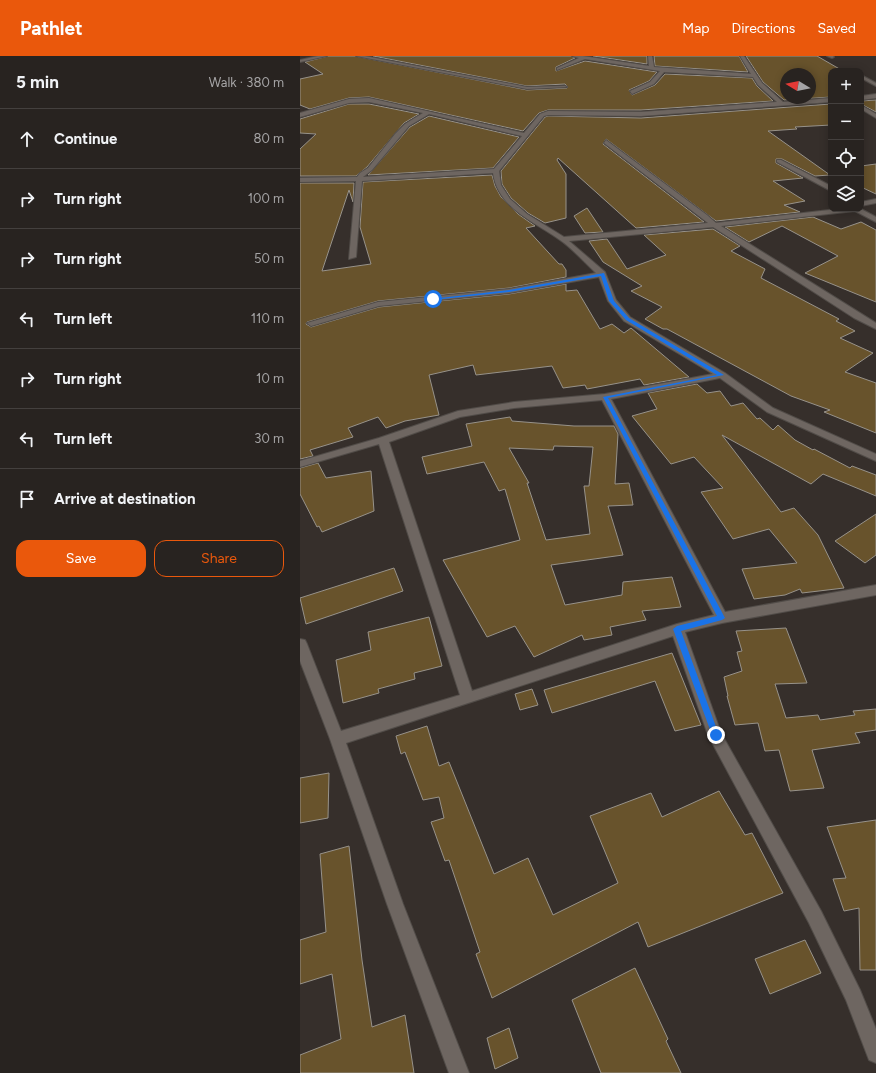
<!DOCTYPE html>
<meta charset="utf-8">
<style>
body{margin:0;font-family:Figtree,sans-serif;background:#302b29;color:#f1f3f6}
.controls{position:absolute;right:12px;top:12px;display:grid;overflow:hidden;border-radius:8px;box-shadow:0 2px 10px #0003}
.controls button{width:36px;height:36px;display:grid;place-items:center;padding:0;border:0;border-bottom:1px solid #44403e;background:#282320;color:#f1f3f6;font:20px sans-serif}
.compass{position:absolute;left:480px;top:12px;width:36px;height:36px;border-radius:50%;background:#282320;box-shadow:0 2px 10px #0003;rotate:280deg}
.stop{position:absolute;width:12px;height:12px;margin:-9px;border:3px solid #1a73e8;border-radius:50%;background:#fff}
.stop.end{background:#1a73e8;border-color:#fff;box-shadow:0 1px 4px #0008}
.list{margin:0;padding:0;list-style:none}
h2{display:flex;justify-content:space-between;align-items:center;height:52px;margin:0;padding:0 16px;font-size:17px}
h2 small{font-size:13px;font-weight:400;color:#a5a4a5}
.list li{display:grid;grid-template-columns:26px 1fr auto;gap:12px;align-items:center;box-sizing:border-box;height:60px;padding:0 16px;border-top:1px solid #44403e}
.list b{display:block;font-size:15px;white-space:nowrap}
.list em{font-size:13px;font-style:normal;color:#a5a4a5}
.actions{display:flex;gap:8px;padding:12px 16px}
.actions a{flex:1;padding:9px 0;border:1px solid #ea580c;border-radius:12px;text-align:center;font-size:14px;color:#ea580c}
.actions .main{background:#ea580c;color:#fff}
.icon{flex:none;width:22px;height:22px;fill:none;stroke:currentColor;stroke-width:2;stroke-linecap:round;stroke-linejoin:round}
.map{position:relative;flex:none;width:576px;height:1017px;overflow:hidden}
header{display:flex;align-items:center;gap:24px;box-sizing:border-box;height:56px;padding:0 20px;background:#ea580c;color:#fff}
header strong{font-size:19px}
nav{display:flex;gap:22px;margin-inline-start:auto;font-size:14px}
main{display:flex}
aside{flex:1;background:#282320}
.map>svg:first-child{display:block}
</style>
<header>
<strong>Pathlet</strong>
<nav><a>Map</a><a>Directions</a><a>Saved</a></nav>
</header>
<main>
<aside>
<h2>5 min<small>Walk · 380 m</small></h2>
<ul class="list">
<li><svg class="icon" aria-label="ahead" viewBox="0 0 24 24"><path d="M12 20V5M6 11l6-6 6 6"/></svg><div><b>Continue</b></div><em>80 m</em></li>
<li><svg class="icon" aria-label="right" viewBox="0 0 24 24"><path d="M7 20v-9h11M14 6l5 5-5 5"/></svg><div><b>Turn right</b></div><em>100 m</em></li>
<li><svg class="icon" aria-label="right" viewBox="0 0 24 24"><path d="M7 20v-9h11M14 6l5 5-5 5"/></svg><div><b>Turn right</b></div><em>50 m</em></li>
<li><svg class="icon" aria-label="left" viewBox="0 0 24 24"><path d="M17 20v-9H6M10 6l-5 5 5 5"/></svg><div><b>Turn left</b></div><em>110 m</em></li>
<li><svg class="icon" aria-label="right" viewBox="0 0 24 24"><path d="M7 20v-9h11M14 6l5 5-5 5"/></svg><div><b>Turn right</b></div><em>10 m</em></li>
<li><svg class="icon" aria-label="left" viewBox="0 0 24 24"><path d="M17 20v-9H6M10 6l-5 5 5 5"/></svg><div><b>Turn left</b></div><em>30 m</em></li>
<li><svg class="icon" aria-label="arrive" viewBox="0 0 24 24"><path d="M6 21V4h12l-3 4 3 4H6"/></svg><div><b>Arrive at destination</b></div></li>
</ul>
<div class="actions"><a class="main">Save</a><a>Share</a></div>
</aside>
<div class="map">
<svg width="576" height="1017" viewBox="0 0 576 1017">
<rect width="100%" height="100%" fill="#362f2b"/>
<g fill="#68532c" stroke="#97928a" fill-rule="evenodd">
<polygon points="28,0 55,0 227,34 267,32 268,31 265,28 227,30 73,0 271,0 275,2 256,11 256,15 285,5 357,16 349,25 329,34 332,39 355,29 365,18 452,22 457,30 473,45 341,54 248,54 239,57 223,75 69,41 49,42 10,53 0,49 0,23 23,18 5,6"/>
<polygon points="293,0 347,0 347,8"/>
<polygon points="354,0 439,0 448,16 355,10"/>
<path d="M446 0H517L543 15H531V41L484 44 463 26ZM486 18H510V42H486Z"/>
<polygon points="576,44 576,56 561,48 561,45"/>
<polygon points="49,48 69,48 119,58 104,67 67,111 56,120 0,120 0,93 16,78 0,77 0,63"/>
<polygon points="531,48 531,69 495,71 497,73 468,75 530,119 515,120 482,103 476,103 476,107 503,122 473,125 505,145 484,149 500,156 416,165 306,83 303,88 404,166 336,172 258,102 257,104 266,118 266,162 245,167 228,157 211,142 202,128 201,115 245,61 248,60 341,62"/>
<polygon points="129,60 219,81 193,112 68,119 110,71"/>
<polygon points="576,108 576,138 561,131 561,110"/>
<polygon points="192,119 195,130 201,141 218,158 235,170 226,172 259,208 262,208 266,214 266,221 209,232 78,245 7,266 6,268 11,271 79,251 209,238 266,228 266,235 277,234 300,273 312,268 324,277 331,272 389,321 344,329 340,323 287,333 285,329 263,332 252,310 176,319 173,309 129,319 139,359 105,365 86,372 78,361 48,372 53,381 10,394 13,400 0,403 0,127 54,127 53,146 49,134 22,215 71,208 60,171 63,126"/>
<polygon points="287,152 303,176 285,177 274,160"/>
<polygon points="513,161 541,173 561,166 576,174 576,246 505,217 538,200 482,170 449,186 425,171"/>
<polygon points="413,173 440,190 431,195 465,213 461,222 539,263 536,265 555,275 540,282 573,297 545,316 576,327 576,377 524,356 530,354 491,340 367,273 363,273 345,263 362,251 331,235 342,230 303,206 289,185 307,183 327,213 366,199 344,179"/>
<polygon points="397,328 407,337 420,335 431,350 443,347 457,363 460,362 473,374 478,369 495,384 513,394 514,393 550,412 552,410 576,419 576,440 523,418 511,428 422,379 481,456 494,452 518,479 544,532 502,537 500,533 485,539 454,543 442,513 497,507 469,473 433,483 401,436 423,432 394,401 371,408 332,360 357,353 348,337"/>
<path d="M210 361 212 365 274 370H314L318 378 315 428 329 427 333 449 308 450 323 499 251 509 265 549 322 539 323 526 372 521 381 551 342 555 346 564 310 571 312 579 284 584 282 579 234 601 215 570 187 581 143 504 220 484 205 433 199 435 184 406 127 418 122 401 172 390 166 368ZM254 390 293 391 289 430H284L290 478 246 484 227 427H229L209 392 253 394Z"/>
<polygon points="18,407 26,422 71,415 74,455 22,476 19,470 17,471 0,438 0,412"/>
<polygon points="576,458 576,499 565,507 535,485"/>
<polygon points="94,512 103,535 6,568 0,542"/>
<polygon points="129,561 142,610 114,617 115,623 78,633 79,637 43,647 36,604 71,594 68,576"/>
<polygon points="486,572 507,627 475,628 486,662 518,659 520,664 555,659 553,655 576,653 576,674 555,677 560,687 512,694 524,732 490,735 479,694 465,695 458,667 435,669 427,640 428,640 424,621 442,615 437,596 442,595 436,575"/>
<polygon points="372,597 401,669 375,675 355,625 252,657 244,634"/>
<polygon points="232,633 238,649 220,654 215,638"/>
<polygon points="127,670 139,710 149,706 194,818 228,802 253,859 318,827 290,760 351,737 362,761 419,735 445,779 452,777 483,837 348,891 338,866 192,942 176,898 180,896 149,804 145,805 131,766 144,762 139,741 123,744 105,696 101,698 96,680"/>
<polygon points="29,717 28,762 0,767 0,722"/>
<polygon points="576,764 576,914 560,914 559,852 544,855 533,823 546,822 527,771"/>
<polygon points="49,790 62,904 72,971 105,959 114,1017 0,1017 0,999 41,983 32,918 0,928 0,884 26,876 20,798"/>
<polygon points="505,884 521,917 470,938 455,903"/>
<polygon points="335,912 368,983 366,985 381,1017 301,1017 272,944"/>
<polygon points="209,972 218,1002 195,1013 187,982"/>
</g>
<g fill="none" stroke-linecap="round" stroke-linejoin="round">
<defs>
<g id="minor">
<polygon points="18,0 27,0 0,6 0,4"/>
<polygon points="56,0 65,0 227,31 265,30 267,31 227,33"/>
<path d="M272 0H283L349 10 348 0H352L354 11 451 18 440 0H444L462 27 483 46 531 42V46L341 60 248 59 244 60 199 115 201 129 210 143 227 158 264 181 408 167 304 87 306 84 407 159 416 167 538 153H561L576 161V166L555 155 421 170 576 267V273L554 262 413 171 269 185 305 216 316 244 330 261 425 317 473 352 576 398V405L467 356 420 322 311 343 425 556 576 529V539L422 567 385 576 421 677 521 855 560 934 576 973V1007L569 1004 546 944 509 867 408 679 373 580 46 687 103 848 169 1017H149L87 848 30 683 0 605V583L5 584 7 588 41 675 160 639 79 388 0 411V405L79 382 158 355 214 346 305 338 413 318 324 265 308 245 299 221 209 237 79 250 11 270 7 267 78 246 209 233 296 217C284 206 273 193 260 184 234 165 198 153 193 117L62 125 56 201 49 203 56 125 0 126V122L57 121 60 117 68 112 95 78 105 68 123 57 69 46 49 47 0 61V57L49 43 69 42 224 77 240 58 248 55 341 56 477 46 458 29 453 21 364 16 354 28 332 38 330 35 350 26 360 15 285 3 257 14V12L279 2ZM129 58 222 80 194 113 63 121 72 114 109 70ZM302 344 414 559 377 568 172 635 89 386 160 361 214 352Z"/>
<polygon points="527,0 533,0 534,1 532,2"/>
<polygon points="561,19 576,27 576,30 561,22"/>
<polygon points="576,38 576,42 561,44 561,40"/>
<polygon points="561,49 576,58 576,62 561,53"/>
<polygon points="477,104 481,104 531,130 531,135 477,106"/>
<polygon points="576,143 576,147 561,150 561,146"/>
</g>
</defs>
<use href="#minor" stroke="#514c48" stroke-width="2"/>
<use href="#minor" fill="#6e6661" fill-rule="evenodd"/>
</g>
<polygon fill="#1a73e8" points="304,217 314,245 329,262 424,319 308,342 425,562 422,564 381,575 419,679 416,682 412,679 373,573 377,570 417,560 303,341 417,319 326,264 309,245 301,220 209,236 133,244 131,243 209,234"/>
</svg>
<div class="controls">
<button>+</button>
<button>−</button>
<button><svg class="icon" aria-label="locate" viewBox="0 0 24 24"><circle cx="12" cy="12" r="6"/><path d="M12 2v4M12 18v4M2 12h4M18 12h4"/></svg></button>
<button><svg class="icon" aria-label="layers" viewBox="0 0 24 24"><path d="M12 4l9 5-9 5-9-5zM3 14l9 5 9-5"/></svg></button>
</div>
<svg class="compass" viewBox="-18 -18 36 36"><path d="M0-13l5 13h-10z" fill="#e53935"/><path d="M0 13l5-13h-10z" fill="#a5a4a5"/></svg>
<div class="stop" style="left:133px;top:243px"></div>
<div class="stop end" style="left:416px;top:679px"></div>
</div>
</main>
